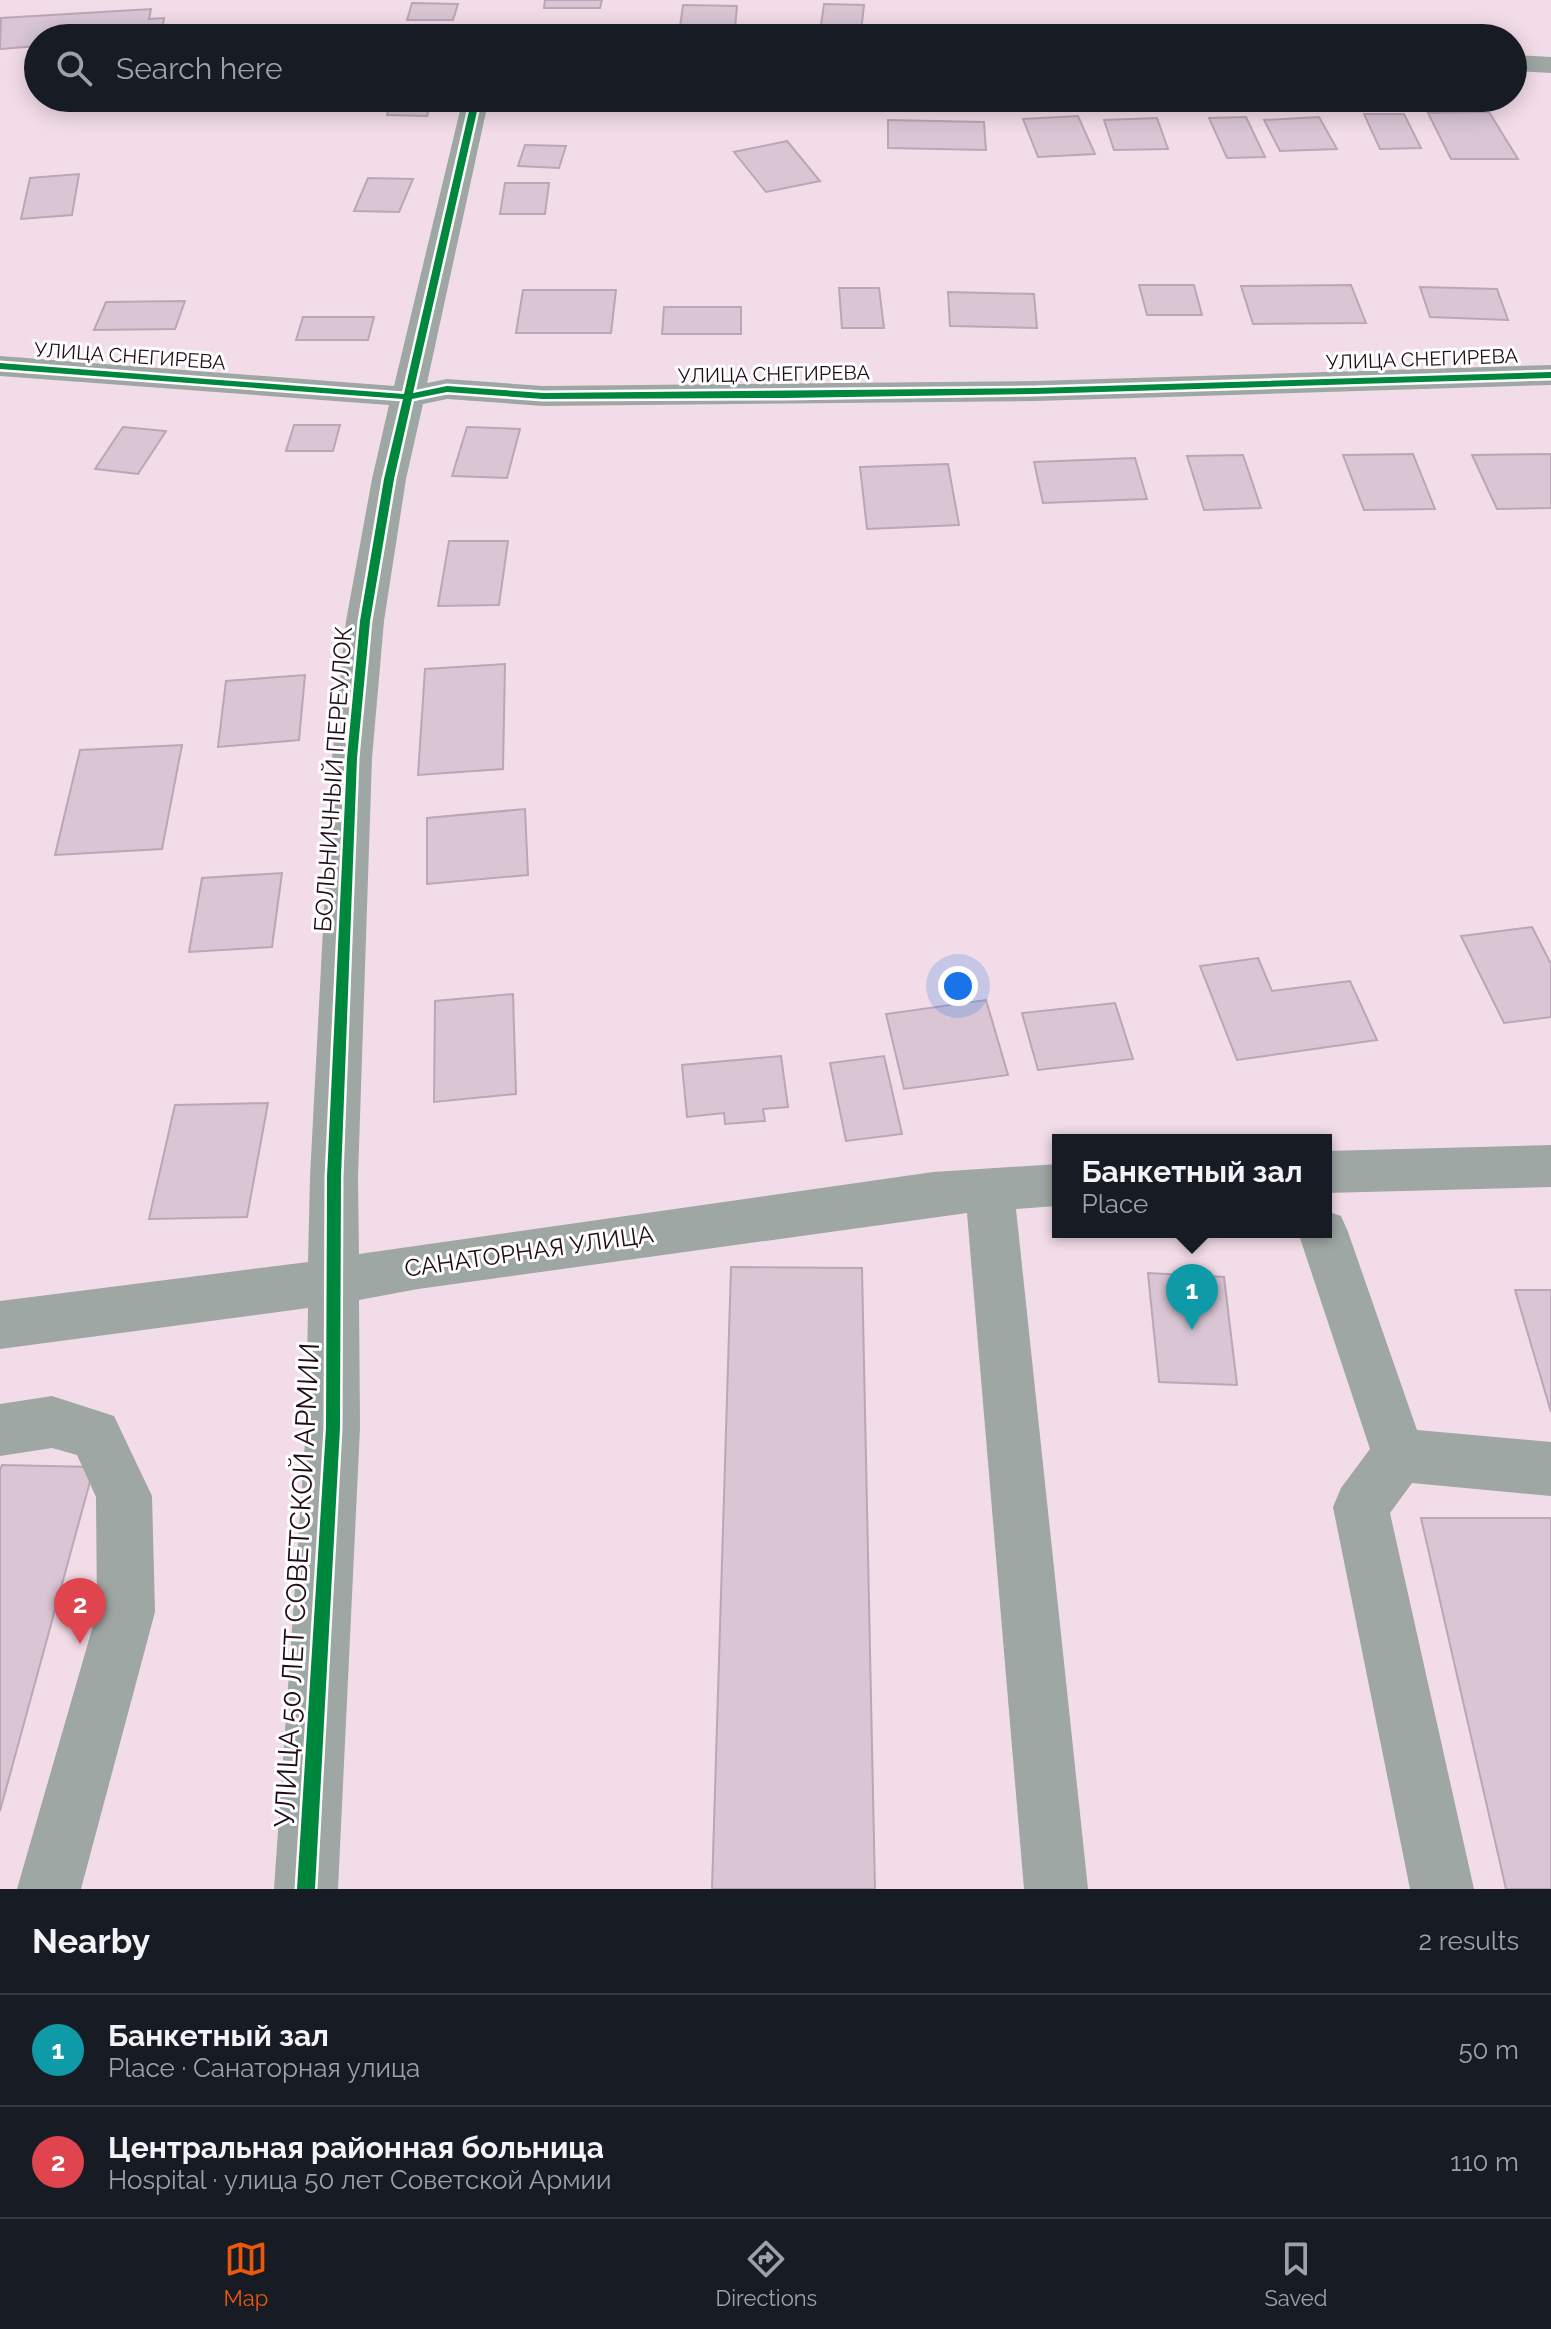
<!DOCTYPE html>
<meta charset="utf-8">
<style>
:root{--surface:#171b24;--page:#20242c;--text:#f1f3f6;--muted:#9ea1a6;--line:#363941;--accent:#ea580c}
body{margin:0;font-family:Raleway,sans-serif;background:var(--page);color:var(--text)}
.you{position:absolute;left:958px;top:986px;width:28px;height:28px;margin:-20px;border:6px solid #fff;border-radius:50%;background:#1a73e8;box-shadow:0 0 0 12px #1a73e833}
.badge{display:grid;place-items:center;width:52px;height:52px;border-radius:50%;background:var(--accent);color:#fff;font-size:26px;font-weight:700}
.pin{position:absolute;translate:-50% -66px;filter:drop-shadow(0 2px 4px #0008)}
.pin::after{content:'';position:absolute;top:42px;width:28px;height:24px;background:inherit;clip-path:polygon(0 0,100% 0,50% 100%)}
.popup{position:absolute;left:1052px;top:1134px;width:280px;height:104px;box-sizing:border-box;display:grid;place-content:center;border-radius:0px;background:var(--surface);filter:drop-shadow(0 2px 6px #0005);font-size:26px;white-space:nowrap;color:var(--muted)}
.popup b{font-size:30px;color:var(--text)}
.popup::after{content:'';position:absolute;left:50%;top:100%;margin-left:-16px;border:16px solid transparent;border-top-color:var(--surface)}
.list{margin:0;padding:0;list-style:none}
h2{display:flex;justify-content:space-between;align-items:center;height:104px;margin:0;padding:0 32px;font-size:34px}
h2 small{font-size:26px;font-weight:400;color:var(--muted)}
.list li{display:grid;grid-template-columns:52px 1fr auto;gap:24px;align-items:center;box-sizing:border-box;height:112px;padding:0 32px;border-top:2px solid var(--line)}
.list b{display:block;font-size:30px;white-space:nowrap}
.list p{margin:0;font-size:26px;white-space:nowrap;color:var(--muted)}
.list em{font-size:26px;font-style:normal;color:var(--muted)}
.icon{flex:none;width:44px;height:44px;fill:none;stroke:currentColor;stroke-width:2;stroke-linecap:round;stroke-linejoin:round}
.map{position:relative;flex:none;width:1551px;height:1889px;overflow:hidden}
.search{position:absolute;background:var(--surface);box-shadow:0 4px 20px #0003;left:24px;right:24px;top:24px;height:88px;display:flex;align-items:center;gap:20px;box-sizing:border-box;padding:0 28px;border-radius:44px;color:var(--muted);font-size:30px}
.sheet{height:328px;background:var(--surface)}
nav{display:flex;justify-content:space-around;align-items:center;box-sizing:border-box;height:112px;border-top:2px solid var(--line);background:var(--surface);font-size:22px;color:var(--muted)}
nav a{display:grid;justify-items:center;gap:4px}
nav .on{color:var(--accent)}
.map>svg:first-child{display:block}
</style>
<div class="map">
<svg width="1551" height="1889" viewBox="0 0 1551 1889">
<rect width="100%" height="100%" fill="#f2dce7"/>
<g fill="#d9c5d4" stroke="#b9a7b5" stroke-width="2">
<path d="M545 0H602L600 8H544Z"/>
<path d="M412 3 458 4 453 20H407Z"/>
<path d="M824 4 864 5 861 32 820 31Z"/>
<path d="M683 5 737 6 735 28 680 27Z"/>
<path d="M151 9 149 19 164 18 161 38H38V46L0 49 1 18Z"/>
<path d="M392 98H432L427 116 387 115Z"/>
<path d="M1489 112 1518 159H1451L1428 113Z"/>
<path d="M1364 114H1404L1421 148 1380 149Z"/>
<path d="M1078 116 1095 154 1038 157 1023 119Z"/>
<path d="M1246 117 1265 157 1227 158 1209 118Z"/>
<path d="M1319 117 1337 149 1280 151 1264 120Z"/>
<path d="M1157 118 1168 149 1114 150 1104 120Z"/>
<path d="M888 120 984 122 986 150 888 148Z"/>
<path d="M787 141 820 181 766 192 734 152Z"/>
<path d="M525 145 566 146 559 168 518 166Z"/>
<path d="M79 174 72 215 21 219 30 178Z"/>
<path d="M368 178 413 179 399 212 354 211Z"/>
<path d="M505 183H549L545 214H500Z"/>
<path d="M1139 285H1194L1202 315H1147Z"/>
<path d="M1351 285 1366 323 1253 324 1241 286Z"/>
<path d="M1420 287 1497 289 1508 320 1430 317Z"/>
<path d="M839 288H879L884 328H842Z"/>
<path d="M523 290H616L611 333H516Z"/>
<path d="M948 292 1034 294 1037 328 950 326Z"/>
<path d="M185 301 175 329 94 330 106 302Z"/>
<path d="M664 307H741V334H662Z"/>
<path d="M303 317H374L368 340H296Z"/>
<path d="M294 425H340L333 451H286Z"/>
<path d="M123 427 166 431 138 474 95 469Z"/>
<path d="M467 427 520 429 507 478 452 476Z"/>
<path d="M1413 454 1435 509 1364 510 1343 455Z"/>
<path d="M1551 454V508L1497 509 1472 455Z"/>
<path d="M1243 455 1261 508 1204 510 1187 456Z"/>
<path d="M1135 458 1147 499 1043 503 1034 462Z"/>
<path d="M948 464 959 525 867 529 860 467Z"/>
<path d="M449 541H508L499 605 438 606Z"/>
<path d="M505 664 503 769 418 775 425 669Z"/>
<path d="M305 675 299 740 218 747 226 681Z"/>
<path d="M182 745 162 849 55 855 80 750Z"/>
<path d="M525 809 528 875 427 884V818Z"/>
<path d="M282 873 272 947 189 952 202 878Z"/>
<path d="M1532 927 1551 964V1017L1504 1023 1461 936Z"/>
<path d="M1258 958 1272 991 1350 981 1377 1040 1237 1060 1200 966Z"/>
<path d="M513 994 516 1094 434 1102 435 1001Z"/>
<path d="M986 1000 1008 1075 904 1089 886 1014Z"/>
<path d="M1115 1003 1133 1059 1038 1070 1022 1013Z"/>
<path d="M781 1056 788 1107 763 1109 765 1121 725 1124 724 1113 687 1117 682 1065Z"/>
<path d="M884 1056 902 1134 846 1141 830 1063Z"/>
<path d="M268 1103 247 1217 149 1219 175 1105Z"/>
<path d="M731 1267 862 1268 875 1889H712Z"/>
<path d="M1148 1273 1224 1277 1237 1385 1159 1382Z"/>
<path d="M1515 1290H1551V1412Z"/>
<path d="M2 1465 94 1467 0 1811V1470Z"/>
<path d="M1421 1518H1551V1889H1506Z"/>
</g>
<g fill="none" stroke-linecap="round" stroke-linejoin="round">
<g fill="#9ea7a3" fill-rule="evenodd">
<path d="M491 27 592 30 601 33 605 38H480L478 35 482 30Z"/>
<path d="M1513 55 1551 57V73L1513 71Z"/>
<path d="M463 98H489L427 383 447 379 543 386 1035 381 1551 365V385L1035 401 543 406 447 399 423 404 406 479 384 621 372 758 358 1177 359 1254 933 1172 1058 1164V1206L1016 1209 1088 1889H1024L967 1213 418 1289 359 1300 360 1428 338 1889H274L306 1428 308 1308 0 1349V1301L308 1262 310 1177 332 758 346 621 372 479 389 405 0 376V356L394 386Z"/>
<path d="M1551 1145V1187L1326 1193V1151Z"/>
<path d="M1326 1211 1341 1216 1348 1232 1417 1430 1551 1442V1496L1412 1483 1390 1513 1474 1889H1410L1333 1507 1341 1488 1370 1449 1298 1232H1326Z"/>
<path d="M52 1396 114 1416 152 1496 155 1612 81 1889H17L97 1612 96 1497 77 1455 52 1448 0 1456V1404Z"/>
</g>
<g stroke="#fff" stroke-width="5">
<path id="cycleway" d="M472 98H480L413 393 447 386 543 393 1035 388 1551 372V378L1035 394 784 398 543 399 447 392 412 399 394 479 370 621 357 758 341 1177 340 1428 315 1889H297L326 1428 327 1177 347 758 360 621 384 479 403 399 0 369V363L404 394Z"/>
</g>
<use href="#cycleway" fill="#00873e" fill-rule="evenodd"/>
</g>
<g text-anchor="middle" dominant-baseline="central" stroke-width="6" stroke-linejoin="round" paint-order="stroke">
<g font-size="20" fill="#220b18" stroke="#fff">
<text transform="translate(130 356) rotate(4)">УЛИЦА СНЕГИРЕВА</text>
<text transform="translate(1422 359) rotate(-2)">УЛИЦА СНЕГИРЕВА</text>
<text transform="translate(774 374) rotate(-1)">УЛИЦА СНЕГИРЕВА</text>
</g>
<g font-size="24" fill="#220b18" stroke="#fff">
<text transform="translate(333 779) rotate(-86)">БОЛЬНИЧНЫЙ ПЕРЕУЛОК</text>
<text transform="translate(529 1251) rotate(-8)">САНАТОРНАЯ УЛИЦА</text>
</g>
<g font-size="28" fill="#220b18" stroke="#fff">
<text transform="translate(297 1585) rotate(-87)">УЛИЦА 50 ЛЕТ СОВЕТСКОЙ АРМИИ</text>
</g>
</g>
</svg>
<div class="you"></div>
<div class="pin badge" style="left:1192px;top:1330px;background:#0f9aa8">1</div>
<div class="popup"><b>Банкетный зал</b>Place</div>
<div class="pin badge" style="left:80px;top:1644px;background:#e0444e">2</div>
<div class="search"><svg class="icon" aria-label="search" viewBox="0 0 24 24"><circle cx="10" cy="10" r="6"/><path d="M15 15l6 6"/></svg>Search here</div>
</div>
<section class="sheet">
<h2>Nearby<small>2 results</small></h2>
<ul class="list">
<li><span class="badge" style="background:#0f9aa8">1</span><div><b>Банкетный зал</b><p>Place · Санаторная улица</p></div><em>50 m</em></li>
<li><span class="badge" style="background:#e0444e">2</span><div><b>Центральная районная больница</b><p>Hospital · улица 50 лет Советской Армии</p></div><em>110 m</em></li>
</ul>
</section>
<nav>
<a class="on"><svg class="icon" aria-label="map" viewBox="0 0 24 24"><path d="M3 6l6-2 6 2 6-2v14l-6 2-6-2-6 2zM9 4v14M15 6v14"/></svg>Map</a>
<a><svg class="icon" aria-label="directions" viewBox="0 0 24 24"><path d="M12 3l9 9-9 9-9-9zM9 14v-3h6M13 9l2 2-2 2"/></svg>Directions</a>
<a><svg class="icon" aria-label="saved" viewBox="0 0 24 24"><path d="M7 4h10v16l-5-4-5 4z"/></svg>Saved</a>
</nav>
